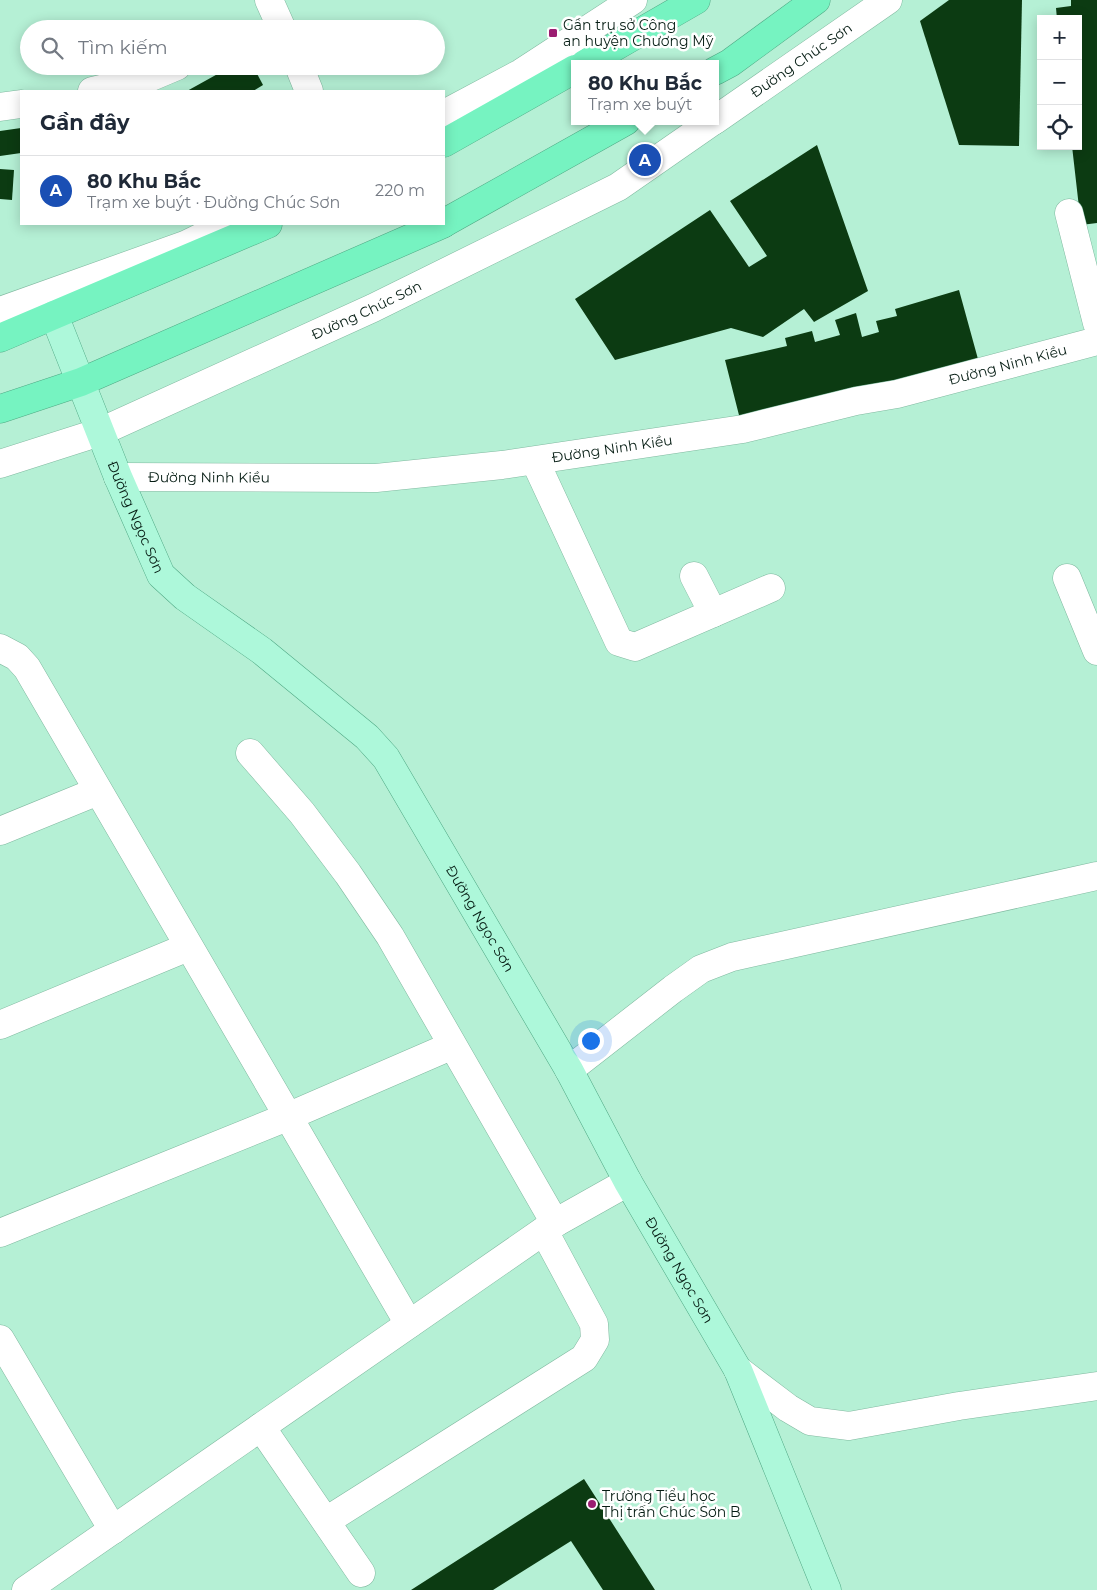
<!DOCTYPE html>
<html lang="vi">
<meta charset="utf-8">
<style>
:root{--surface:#fff;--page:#f6f6f7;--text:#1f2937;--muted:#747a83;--line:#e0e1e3;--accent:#9b1c71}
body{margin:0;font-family:Montserrat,sans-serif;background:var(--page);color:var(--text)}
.controls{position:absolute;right:15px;top:15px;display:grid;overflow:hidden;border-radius:0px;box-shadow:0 2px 12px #0003}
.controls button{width:45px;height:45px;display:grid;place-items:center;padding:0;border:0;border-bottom:1px solid var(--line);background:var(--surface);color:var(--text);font:25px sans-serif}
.you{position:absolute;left:590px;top:1040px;width:18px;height:18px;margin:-12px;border:4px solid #fff;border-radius:50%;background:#1a73e8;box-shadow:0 0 0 8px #1a73e833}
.badge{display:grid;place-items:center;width:32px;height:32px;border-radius:50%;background:var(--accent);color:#fff;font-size:16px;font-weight:700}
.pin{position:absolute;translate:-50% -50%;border:2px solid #fff;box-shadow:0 1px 5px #0006}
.popup{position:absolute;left:571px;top:60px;width:148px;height:65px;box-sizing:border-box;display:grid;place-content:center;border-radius:0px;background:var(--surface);filter:drop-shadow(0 1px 4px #0005);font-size:16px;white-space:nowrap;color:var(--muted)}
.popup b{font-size:19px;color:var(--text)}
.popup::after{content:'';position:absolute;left:50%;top:100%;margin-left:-10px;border:10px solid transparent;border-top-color:var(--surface)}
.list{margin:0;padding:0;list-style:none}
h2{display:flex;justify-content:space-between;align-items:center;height:65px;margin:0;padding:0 20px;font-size:21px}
h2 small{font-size:16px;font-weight:400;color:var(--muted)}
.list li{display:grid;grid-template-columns:32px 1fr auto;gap:15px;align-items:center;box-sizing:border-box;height:70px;padding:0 20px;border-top:1px solid var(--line)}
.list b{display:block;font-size:19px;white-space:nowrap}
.list p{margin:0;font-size:16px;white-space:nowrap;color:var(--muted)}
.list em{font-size:16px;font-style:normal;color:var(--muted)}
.icon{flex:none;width:28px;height:28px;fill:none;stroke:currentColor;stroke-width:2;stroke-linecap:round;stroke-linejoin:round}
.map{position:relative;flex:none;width:1097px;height:1590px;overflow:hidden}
.search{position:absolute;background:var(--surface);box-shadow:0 2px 12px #0003;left:20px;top:20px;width:425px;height:55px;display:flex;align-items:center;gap:12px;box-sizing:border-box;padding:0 18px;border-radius:28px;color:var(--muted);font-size:19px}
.panel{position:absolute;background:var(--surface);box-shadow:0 2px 12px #0003;left:20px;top:90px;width:425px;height:135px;border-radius:0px}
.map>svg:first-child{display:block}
</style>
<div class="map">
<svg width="1097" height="1590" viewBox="0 0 1097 1590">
<rect width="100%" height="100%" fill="#b5f0d5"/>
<g fill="#0c3b12">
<path d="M949 0H1022L1019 146 959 145 920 21Z"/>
<path d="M1071 0H1097V223L1081 225 1072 146H1078V19H1057L1056 8 1071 6Z"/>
<path d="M232 66H253L263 85 253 91H187Z"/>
<path d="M21 128V153L0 156V131Z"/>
<path d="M817 145 868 291 814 322 804 309 763 337 731 328 615 360 575 299 710 210 749 267 767 256 730 201Z"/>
<path d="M0 169 14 170 12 200 0 199Z"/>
<path d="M959 290 981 370 742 427 725 360 787 346 785 338 812 331 815 342 840 335 835 320 856 313 862 337 879 332 876 321 897 316 895 309Z"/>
<path d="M584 1479 655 1590H603L571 1541 493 1590H411Z"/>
</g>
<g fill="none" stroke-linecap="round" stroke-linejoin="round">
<g stroke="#80b9a0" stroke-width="29">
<g id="minor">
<path d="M269 0 282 29"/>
<path d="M299 66 309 91"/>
<path d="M92 91 151 77 177 66"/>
<path d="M0 107 21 104"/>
<path d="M444 114 521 73 633 0"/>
<path id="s1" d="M715 120 888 0"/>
<path d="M1069 213 1097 323"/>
<path d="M0 311 185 245 228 224"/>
<path d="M535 461 619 642 635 647 771 588"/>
<path id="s2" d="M0 464 100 432 373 308 618 187 713 121"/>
<path id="s3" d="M118 477 376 478 502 465 743 429 856 401 897 394 1097 341"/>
<path d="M694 576 713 613"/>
<path d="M1067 578 1097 651"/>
<path d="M0 648 17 657 27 668 409 1324"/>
<path d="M250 753 302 813 348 874 390 936 555 1223"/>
<path d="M0 831 98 791"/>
<path d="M0 1025 188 947"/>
<path d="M569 1070 673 989 701 969 732 957 1097 876"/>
<path d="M0 1233 287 1117 451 1046"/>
<path d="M0 1339 113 1530"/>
<path d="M738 1370 788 1408 810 1421 849 1426 959 1406 1097 1386"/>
<path d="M261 1427 361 1573"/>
<path d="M326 1521 584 1358 595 1340 594 1324 544 1231"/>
<path d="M26 1590 555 1223 628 1182"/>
</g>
</g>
<g stroke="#4fa884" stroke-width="29">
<g id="major">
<path id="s4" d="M54 315 118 477 161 575 185 597 262 651 367 737 386 758 569 1070 628 1182 738 1370 827 1590"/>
</g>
</g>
<g stroke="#4fa884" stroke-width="29">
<g id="highway">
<path d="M585 64 696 0"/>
<path d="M715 71 730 63 816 0"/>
<path d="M444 143 575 69"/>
<path d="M444 223 626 121"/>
<path d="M0 338 268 224"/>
<path d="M0 409 81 382 443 224"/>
</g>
</g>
<use href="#minor" stroke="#fff" stroke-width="28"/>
<use href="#major" stroke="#adf8da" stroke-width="28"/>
<use href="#highway" stroke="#76f3c1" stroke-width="28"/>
</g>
<g fill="#9b1c71" stroke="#fff" stroke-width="2">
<rect x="548" y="28" width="10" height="10" rx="2.5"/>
<circle cx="592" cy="1504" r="5"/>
</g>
<g text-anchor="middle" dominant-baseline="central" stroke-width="5" stroke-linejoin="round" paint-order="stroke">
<g font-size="14" fill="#061d14" stroke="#fff" text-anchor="start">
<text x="563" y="25">Gần trụ sở Công<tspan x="563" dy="16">an huyện Chương Mỹ</tspan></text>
<text x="602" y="1496">Trường Tiểu học<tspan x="602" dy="16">Thị trấn Chúc Sơn B</tspan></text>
</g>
<g font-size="14" fill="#061d14" stroke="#fff">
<text stroke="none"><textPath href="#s1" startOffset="105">Đường Chúc Sơn</textPath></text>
<text stroke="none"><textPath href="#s2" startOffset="398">Đường Chúc Sơn</textPath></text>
<text stroke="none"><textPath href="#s3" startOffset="901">Đường Ninh Kiều</textPath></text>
<text stroke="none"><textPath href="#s3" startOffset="496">Đường Ninh Kiều</textPath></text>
<text stroke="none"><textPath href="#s3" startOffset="91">Đường Ninh Kiều</textPath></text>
<text stroke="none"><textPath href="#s4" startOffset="218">Đường Ngọc Sơn</textPath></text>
<text stroke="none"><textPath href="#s4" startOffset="758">Đường Ngọc Sơn</textPath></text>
<text stroke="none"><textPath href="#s4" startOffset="1162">Đường Ngọc Sơn</textPath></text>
</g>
</g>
</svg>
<div class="controls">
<button>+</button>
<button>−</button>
<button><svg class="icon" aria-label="locate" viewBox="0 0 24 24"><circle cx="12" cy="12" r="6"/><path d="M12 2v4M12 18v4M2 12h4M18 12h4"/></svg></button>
</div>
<div class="you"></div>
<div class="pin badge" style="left:645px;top:160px;background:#1a4fb4">A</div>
<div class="popup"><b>80 Khu Bắc</b>Trạm xe buýt</div>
<div class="search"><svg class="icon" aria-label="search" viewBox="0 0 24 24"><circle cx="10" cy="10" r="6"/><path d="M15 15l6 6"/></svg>Tìm kiếm</div>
<section class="panel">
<h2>Gần đây<small></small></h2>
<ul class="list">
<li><span class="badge" style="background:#1a4fb4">A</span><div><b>80 Khu Bắc</b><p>Trạm xe buýt · Đường Chúc Sơn</p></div><em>220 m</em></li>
</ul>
</section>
</div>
